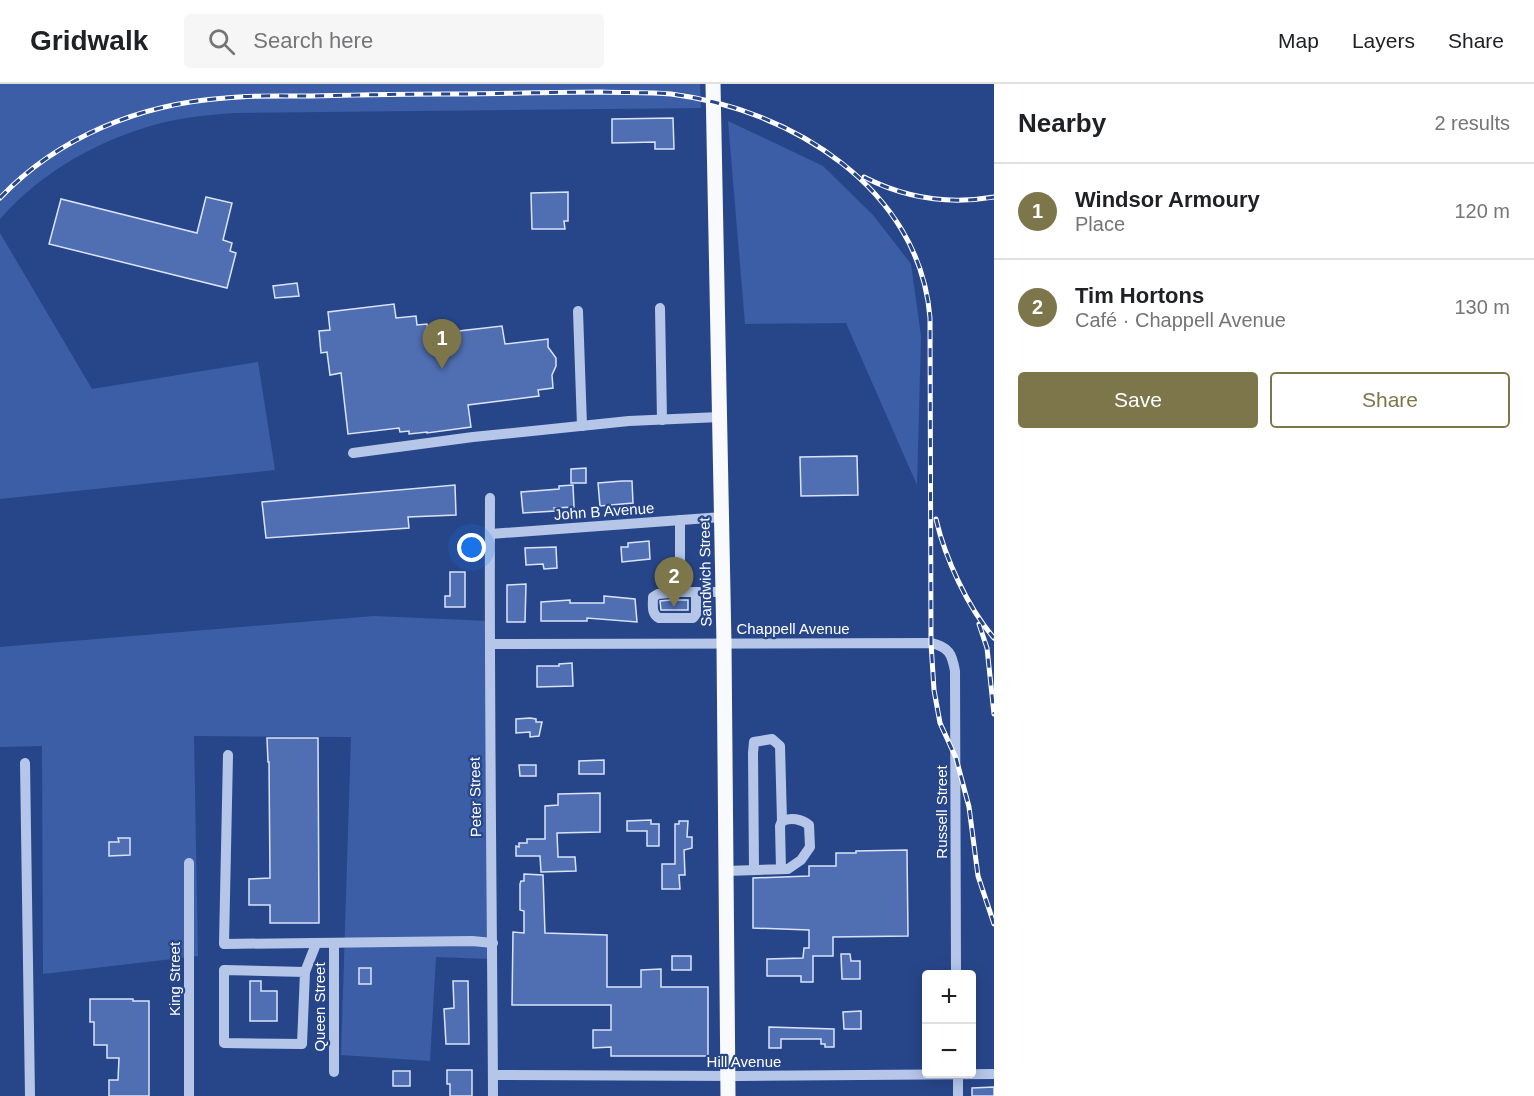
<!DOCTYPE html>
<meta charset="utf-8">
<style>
:root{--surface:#fff;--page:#f6f6f6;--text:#202124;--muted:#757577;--line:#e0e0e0;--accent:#7e764b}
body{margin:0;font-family:Helvetica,sans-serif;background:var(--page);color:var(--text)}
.controls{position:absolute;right:18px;bottom:18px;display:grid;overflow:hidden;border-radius:6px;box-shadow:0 3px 15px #0003}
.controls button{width:54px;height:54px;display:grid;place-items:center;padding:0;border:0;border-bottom:2px solid var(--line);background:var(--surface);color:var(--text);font:30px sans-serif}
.you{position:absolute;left:472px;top:464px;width:21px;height:21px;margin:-15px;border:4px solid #fff;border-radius:50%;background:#1a73e8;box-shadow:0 0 0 9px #1a73e833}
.badge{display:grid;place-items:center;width:39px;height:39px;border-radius:50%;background:var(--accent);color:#fff;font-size:20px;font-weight:700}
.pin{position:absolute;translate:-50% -50px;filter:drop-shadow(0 2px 3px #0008)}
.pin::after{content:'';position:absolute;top:32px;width:21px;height:18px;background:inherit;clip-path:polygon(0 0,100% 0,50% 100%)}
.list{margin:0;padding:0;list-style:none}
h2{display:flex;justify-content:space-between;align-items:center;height:78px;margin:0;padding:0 24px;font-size:26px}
h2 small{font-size:20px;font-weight:400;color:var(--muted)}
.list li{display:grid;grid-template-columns:39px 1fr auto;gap:18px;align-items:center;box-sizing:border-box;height:96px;padding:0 24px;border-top:2px solid var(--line)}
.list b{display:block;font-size:22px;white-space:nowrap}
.list p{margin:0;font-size:20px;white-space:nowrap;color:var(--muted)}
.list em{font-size:20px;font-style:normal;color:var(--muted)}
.actions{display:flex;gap:12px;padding:18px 24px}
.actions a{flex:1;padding:14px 0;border:2px solid var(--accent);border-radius:6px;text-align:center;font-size:21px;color:var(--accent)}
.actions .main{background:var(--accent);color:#fff}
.icon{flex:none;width:33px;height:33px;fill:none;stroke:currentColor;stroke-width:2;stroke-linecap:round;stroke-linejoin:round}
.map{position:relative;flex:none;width:994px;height:1012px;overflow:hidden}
header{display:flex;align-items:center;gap:36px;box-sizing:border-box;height:84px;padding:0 30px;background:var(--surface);border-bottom:2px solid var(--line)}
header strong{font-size:28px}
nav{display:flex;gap:33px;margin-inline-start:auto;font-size:21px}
.search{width:420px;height:54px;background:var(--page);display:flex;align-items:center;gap:15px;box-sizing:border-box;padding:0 21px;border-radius:6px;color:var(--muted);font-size:22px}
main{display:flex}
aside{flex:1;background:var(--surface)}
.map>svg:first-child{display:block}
</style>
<header>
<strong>Gridwalk</strong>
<div class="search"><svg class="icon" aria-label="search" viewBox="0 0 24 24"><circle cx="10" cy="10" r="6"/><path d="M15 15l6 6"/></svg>Search here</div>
<nav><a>Map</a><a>Layers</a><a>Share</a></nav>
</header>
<main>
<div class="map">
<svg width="994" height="1012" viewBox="0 0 994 1012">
<rect width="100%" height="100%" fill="#27468a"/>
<g fill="#3c5ea7">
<path d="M0 0H700L701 24 234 29C209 31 185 33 161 39 100 55 42 87 0 135Z"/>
<path d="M728 37 823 82 873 131 911 180 921 252 917 401 846 239 745 240Z"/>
<path d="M0 149 92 305 258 278 275 386 0 415Z"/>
<path d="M374 532 489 537 490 875 436 873 430 977 341 971 351 653 194 652 198 872 43 890 42 662 0 663V563Z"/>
</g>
<g fill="#506fb2" stroke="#d9e3f7" stroke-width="1.5">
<path d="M673 34 674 65H655V58L612 59V35Z"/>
<path d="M568 108V137H564L565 145H532L531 109Z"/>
<path d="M206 113 232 119 223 156 232 159 230 167 236 169 227 204 49 160 61 115 197 149Z"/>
<path d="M297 199 299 212 275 214 273 202Z"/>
<path d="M394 220 396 234 416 232 417 241 427 240 430 258 451 256 450 248 502 242 505 260 548 255V263L556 274V282L552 291 553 304 538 306 539 312 468 321 471 343 427 349V348L409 350V347L400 348 399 344 348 350 341 289 330 291 327 268 321 269 319 247 330 246 328 228Z"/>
<path d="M857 372 858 411 801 412 800 373Z"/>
<path d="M586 384V399H571V385Z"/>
<path d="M622 397H632L633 419 600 422 598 399Z"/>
<path d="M455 401 456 431 408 433 409 444 266 454 262 418Z"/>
<path d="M573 401 574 423 554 424 555 427 523 429 521 408 559 405V402Z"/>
<path d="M649 457 650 475 622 478 621 463H628V459Z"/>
<path d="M556 463 557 484 544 485 543 480 526 481 525 464Z"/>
<path d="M450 488H465V523H445V512H450Z"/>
<path d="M526 500 525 538H507V501Z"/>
<path d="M604 512 635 515 637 538 587 534V537H541V518L570 516V519H604Z"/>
<path d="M670 516H688V526H661L660 517Z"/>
<path d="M572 579 573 602 537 603V582H559V580Z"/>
<path d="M530 634 536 635V638H542L539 652 530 653V648L516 649V635Z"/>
<path d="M267 654H318L319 839H270V821H249V795L270 794 269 678H268Z"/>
<path d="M604 676V690H579V677Z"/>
<path d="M519 681H536V692H520Z"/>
<path d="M600 709V748L557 749 558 773H575L576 787 541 788 540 772H516V762L519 763V759H527V755H545V722L558 721V710Z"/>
<path d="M651 736V740H659V762H647V747H627V737Z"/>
<path d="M679 737H688L687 753H692V764L684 766 685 791H679L680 805H662V780H675V740H679Z"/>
<path d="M118 754H130V771L109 772V758H119Z"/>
<path d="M907 766 908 852 833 853V872H813V898H801V892H767V875L803 874 804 864H809V846L753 844V794L809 792V782H836V769H856V767Z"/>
<path d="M524 790 543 791 545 849 607 851V903H641V886L661 885V903H708V972H611V963L593 964V946H611V921H512L513 848 524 849V827L520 826V800L521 797H524Z"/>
<path d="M841 870H850L851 877H860V895H842Z"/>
<rect x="672" y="872" width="19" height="14"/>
<rect x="359" y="884" width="12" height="16"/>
<path d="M250 897H261V907H277V937H250Z"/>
<path d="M453 897H468L469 960H446L444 925 454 924Z"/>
<path d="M90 915H133V917H149V1012H109V996H118L119 974H107V961H94V938H90Z"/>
<path d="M861 927V945H844L843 928Z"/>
<path d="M769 943 834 945V963H825V960H821V955H781V964H769Z"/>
<path d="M447 986H472V1012H450V1000H447Z"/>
<rect x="393" y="987" width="17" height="15"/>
<path d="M994 1003V1012H972V1004Z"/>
</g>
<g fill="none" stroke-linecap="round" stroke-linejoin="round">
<g stroke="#b5c6e9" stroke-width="10">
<path d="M660 224 662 336"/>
<path d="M578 227 582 342"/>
<path d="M353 369 473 353 629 337 720 333"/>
<path d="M490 414C489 614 492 813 493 1012"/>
<path d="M680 436V508H723"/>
<path d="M490 450 722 433"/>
<path d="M680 508 658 510 653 513C653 521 651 530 659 534H693L696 530V508"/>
<path d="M490 560 931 559C949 563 952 570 955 587L956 890"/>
<path d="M228 671 224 860 472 857 493 859"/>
<path d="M25 679 30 1012"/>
<path d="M189 779V1012"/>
<path d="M754 786 753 669 754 658 772 655 780 662 782 737"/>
<path d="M726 787 788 785 801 776 810 763 809 741C802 735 790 733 782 737L780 742 781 785"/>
<path d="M334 859V988"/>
<path d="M305 888 302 960 224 959V886L305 888 316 860"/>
<path d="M958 990V1012"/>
<path d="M493 991 738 992 994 990"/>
</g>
<path stroke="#f8fafe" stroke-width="15" d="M713 0 724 560 728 1012"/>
<g stroke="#fff" stroke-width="5">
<g id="rail">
<path d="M864 93C905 114 948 121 994 113"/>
<path d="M0 114C59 52 141 20 225 14 254 11 283 12 311 12 356 11 401 10 445 10 497 10 549 8 601 8 624 9 648 8 671 10 790 25 920 104 930 234L931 559 934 606 940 639 956 674 969 723 978 792 994 840"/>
<path d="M936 435C945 474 968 524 994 554"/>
<path d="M979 540 987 564 994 630"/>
</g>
</g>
<use href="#rail" stroke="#27468a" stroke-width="3" stroke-dasharray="9" stroke-linecap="butt"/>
</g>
<g text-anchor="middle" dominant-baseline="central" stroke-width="4.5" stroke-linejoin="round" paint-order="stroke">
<g font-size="15" fill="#fff" stroke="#27468a">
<text transform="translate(604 427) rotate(-4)">John B Avenue</text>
<text transform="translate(705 488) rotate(-91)">Sandwich Street</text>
<text x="793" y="544">Chappell Avenue</text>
<text transform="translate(475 713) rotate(-91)">Peter Street</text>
<text transform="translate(941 728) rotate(-90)">Russell Street</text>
<text transform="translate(174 895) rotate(-90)">King Street</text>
<text transform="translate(319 923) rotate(-90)">Queen Street</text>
<text x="744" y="977">Hill Avenue</text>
</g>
</g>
</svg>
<div class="controls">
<button>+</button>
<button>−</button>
</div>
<div class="you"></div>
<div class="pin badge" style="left:442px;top:285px">1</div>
<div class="pin badge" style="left:674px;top:523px">2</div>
</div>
<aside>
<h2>Nearby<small>2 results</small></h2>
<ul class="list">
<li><span class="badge">1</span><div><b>Windsor Armoury</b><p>Place</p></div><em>120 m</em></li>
<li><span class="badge">2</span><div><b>Tim Hortons</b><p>Café · Chappell Avenue</p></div><em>130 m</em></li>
</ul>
<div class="actions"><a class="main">Save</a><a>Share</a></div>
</aside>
</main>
